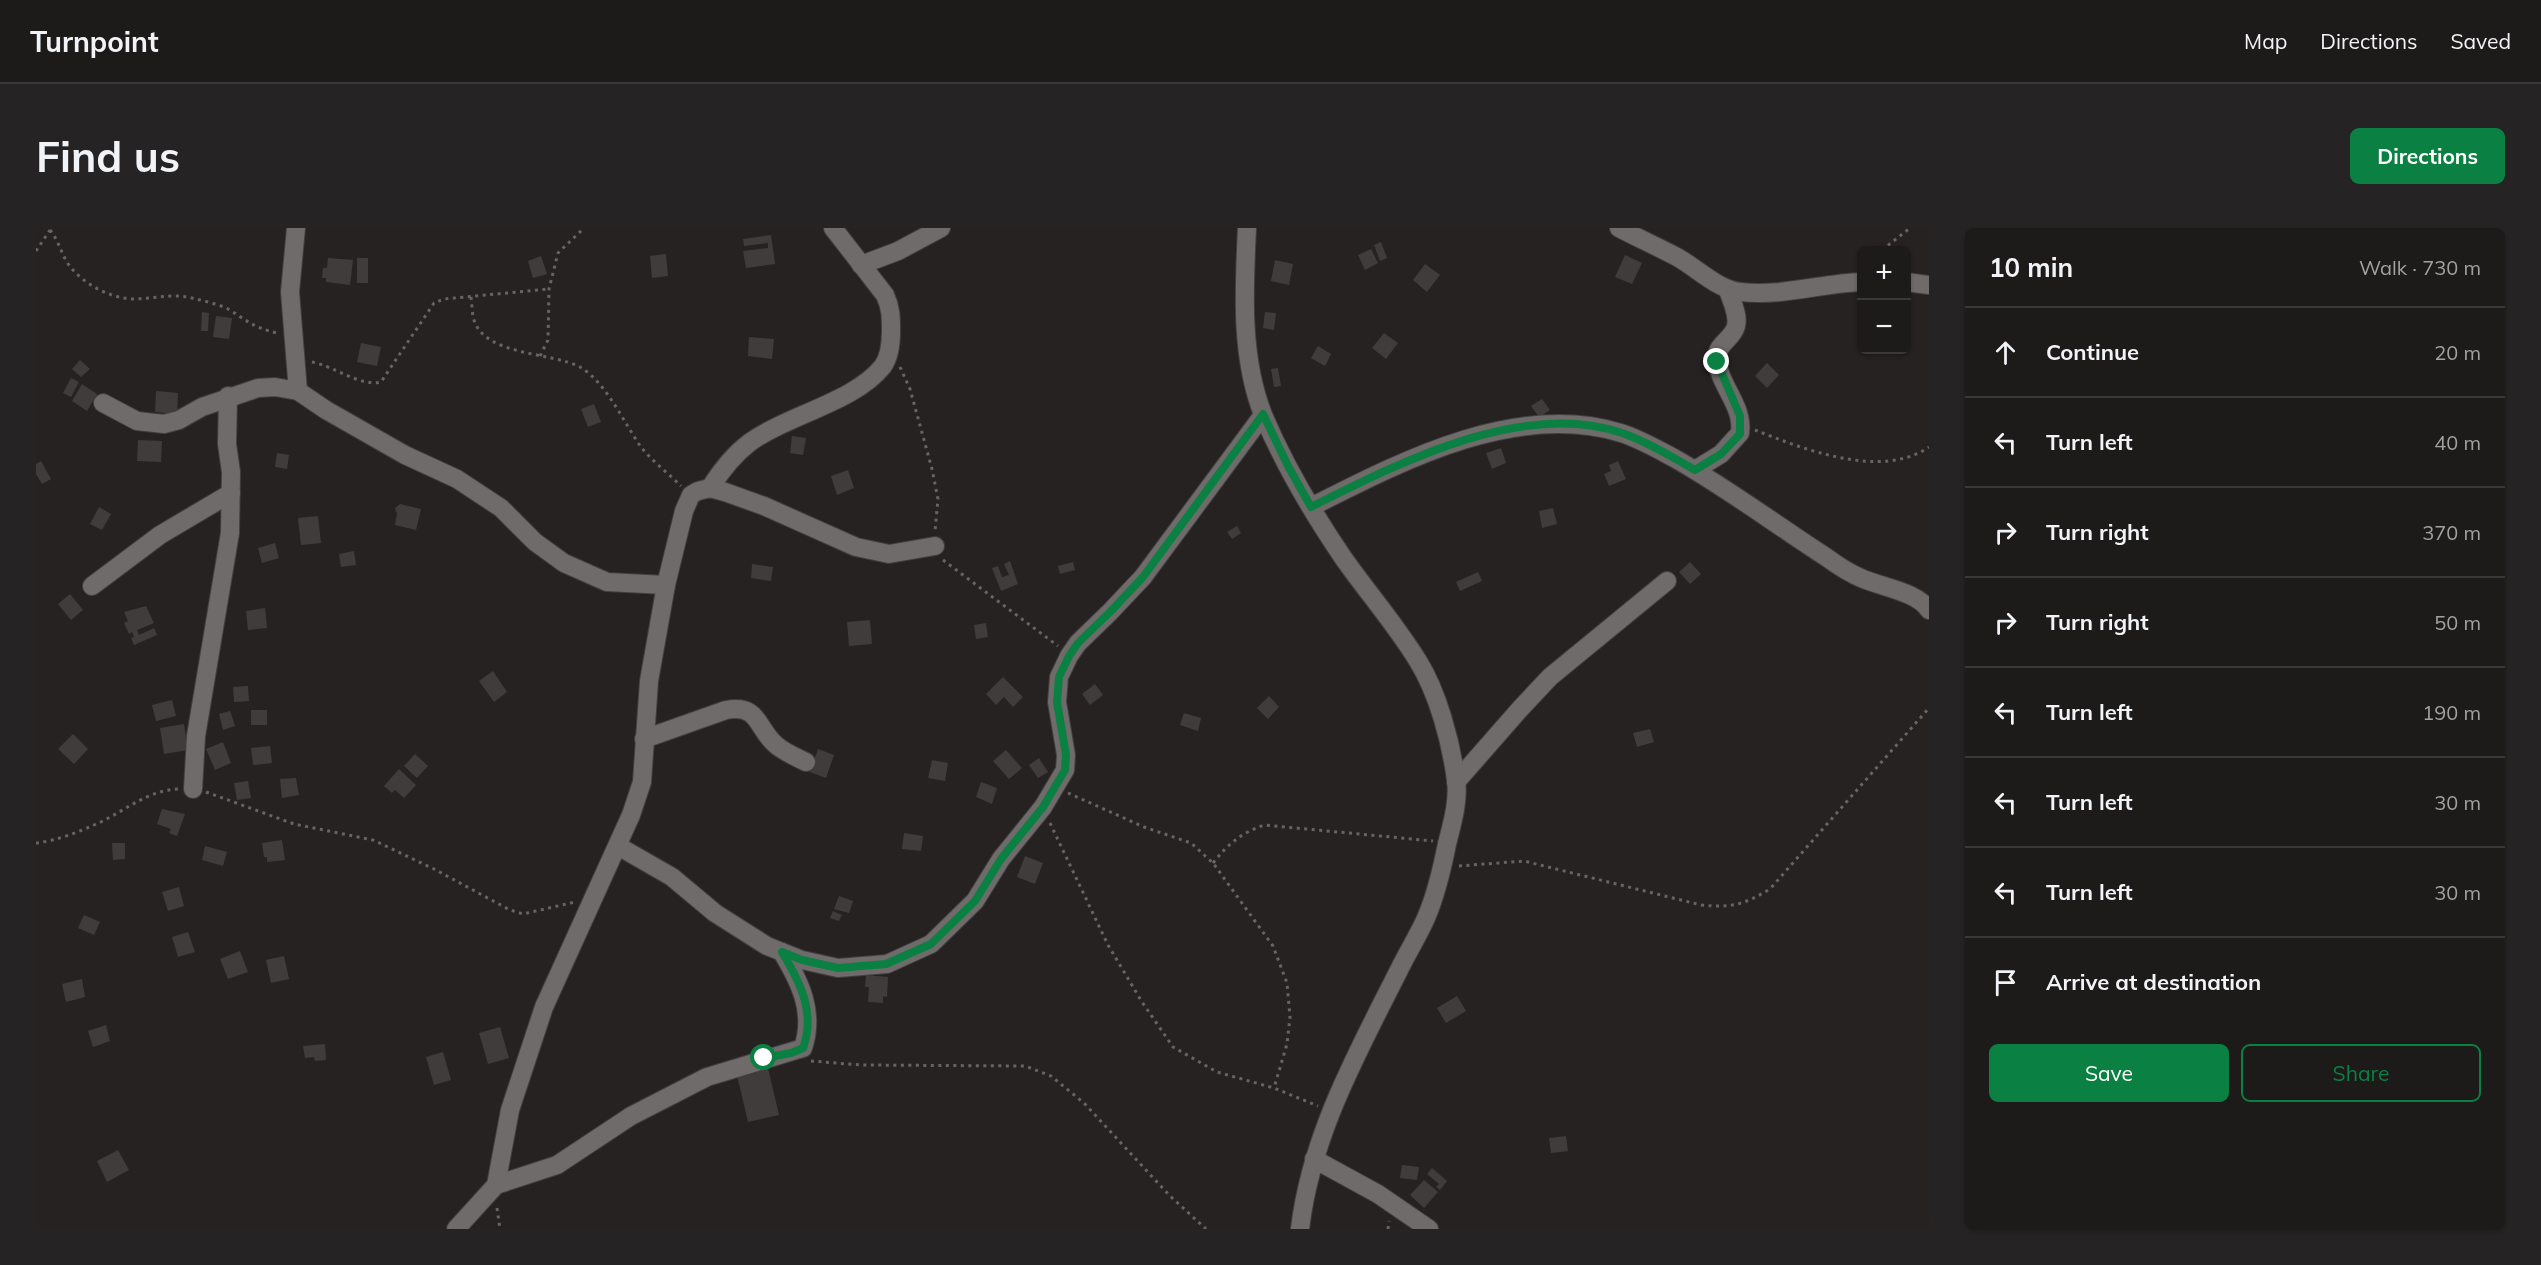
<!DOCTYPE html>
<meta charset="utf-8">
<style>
:root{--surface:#1d1a1a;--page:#252323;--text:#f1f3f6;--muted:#a0a1a2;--line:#3b3839;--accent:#0b8043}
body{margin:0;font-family:Mulish,sans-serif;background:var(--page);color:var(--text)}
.controls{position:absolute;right:18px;top:18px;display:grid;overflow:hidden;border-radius:9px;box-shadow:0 2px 4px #0004}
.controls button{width:54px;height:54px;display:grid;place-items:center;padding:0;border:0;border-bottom:2px solid var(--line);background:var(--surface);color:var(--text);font:30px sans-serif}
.stop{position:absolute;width:18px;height:18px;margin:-14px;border:4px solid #0b8043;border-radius:50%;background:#fff}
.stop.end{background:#0b8043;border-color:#fff;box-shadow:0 2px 6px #0008}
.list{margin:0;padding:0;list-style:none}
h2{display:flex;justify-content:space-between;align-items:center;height:78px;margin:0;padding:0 24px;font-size:26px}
h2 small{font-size:20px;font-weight:400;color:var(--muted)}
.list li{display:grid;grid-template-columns:39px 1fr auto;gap:18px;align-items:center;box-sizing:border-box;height:90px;padding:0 24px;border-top:2px solid var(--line)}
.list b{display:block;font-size:22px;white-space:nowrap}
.list em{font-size:20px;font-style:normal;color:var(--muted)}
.actions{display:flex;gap:12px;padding:18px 24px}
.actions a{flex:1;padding:14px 0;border:2px solid var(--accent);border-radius:9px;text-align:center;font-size:21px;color:var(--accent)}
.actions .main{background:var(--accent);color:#fff}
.icon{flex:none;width:33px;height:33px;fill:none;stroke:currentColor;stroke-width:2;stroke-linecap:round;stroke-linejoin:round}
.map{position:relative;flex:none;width:1893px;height:1001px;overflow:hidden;border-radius:9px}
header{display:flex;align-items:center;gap:36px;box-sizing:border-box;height:84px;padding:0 30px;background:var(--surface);border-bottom:2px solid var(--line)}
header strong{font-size:28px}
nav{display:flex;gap:33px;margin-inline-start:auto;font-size:21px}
.intro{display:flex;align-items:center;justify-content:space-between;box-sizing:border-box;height:144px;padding:0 36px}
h1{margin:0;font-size:42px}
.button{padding:15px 27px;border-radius:9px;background:var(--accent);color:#fff;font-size:21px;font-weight:700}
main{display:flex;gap:36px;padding:0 36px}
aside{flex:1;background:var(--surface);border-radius:9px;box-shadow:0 2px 4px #0004}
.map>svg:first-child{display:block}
</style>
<header>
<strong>Turnpoint</strong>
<nav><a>Map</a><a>Directions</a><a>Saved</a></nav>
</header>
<div class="intro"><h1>Find us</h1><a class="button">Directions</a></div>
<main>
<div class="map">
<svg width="1893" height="1001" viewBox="0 0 1893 1001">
<rect width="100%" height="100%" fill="#272222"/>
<g fill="#403c3b">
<path d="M735 7 739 36 710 40 707 23 732 20V15L708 18 707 11Z"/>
<path d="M1345 14 1351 30 1344 33 1338 17Z"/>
<path d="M1335 21 1342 35 1329 42 1322 27Z"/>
<path d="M630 26 632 48 616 50 614 28Z"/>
<path d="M1589 27 1606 35 1596 56 1579 49Z"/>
<path d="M505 28 511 46 497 50 492 33Z"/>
<path d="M292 30 317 32 314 57 290 54V50H286L287 40H291Z"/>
<rect x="321" y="30" width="11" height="25"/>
<path d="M1239 32 1257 36 1253 57 1235 53Z"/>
<path d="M1389 36 1404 47 1391 64 1377 52Z"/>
<path d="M166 84 173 85 172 103H165Z"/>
<path d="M1229 84 1240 85 1238 102 1227 100Z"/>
<path d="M180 88 196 90 193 111 177 109Z"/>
<path d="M1348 105 1362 115 1350 131 1336 120Z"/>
<path d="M713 109 738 111 736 131 712 128Z"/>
<path d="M325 115 345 119 341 138 321 134Z"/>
<path d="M1282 118 1295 126 1289 138 1275 130Z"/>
<path d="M44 132 54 141 45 149 36 141Z"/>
<path d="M1731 135 1743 147 1731 160 1719 148Z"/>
<path d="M1242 140 1245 158 1238 159 1235 141Z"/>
<path d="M35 150 43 154 35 169 27 165Z"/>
<path d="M46 156 61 166 51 183 36 173Z"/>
<path d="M120 163 142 165 141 186 119 184Z"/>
<path d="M1506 171 1514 182 1503 189 1495 178Z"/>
<path d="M558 176 565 194 552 199 545 181Z"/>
<path d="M756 208 770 210 767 227 754 225Z"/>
<path d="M102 212 126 213 125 234 101 233Z"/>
<path d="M1465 220 1470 235 1456 241 1450 225Z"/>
<path d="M241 225 253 227 251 241 239 239Z"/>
<path d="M5 233 15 251 6 256 0 246V236Z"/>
<path d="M1582 233 1590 251 1573 258 1568 246 1575 243 1573 237Z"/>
<path d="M812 242 818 260 801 267 795 248Z"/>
<path d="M364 276 385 281 380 302 359 297 361 286 359 280Z"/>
<path d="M63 279 75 286 66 302 54 296Z"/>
<path d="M1517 280 1521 296 1506 300 1503 283Z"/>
<path d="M282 288 285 315 265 317 262 290Z"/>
<path d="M1201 298 1205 305 1196 311 1191 304Z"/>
<path d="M239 315 243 330 226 335 222 320Z"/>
<path d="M318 323 320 337 305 339 303 326Z"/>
<path d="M974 333 982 356 965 363 956 340 962 338 966 349 973 347 968 336Z"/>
<path d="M1037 334 1039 342 1024 346 1022 338Z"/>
<path d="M1654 334 1665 346 1654 356 1643 344Z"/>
<path d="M716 336 737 339 735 353 715 350Z"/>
<path d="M1442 344 1446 353 1424 363 1420 354Z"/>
<path d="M34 366 47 382 35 392 22 376Z"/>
<path d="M110 378 118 395 101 402 103 407 118 400 121 407 98 417 95 410 98 409 96 404 93 406 88 395 92 393 88 384Z"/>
<path d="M229 380 231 400 212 402 210 383Z"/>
<path d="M834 392 836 416 813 418 811 394Z"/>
<path d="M950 395 952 409 940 411 938 397Z"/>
<path d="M457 443 471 464 458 474 443 453Z"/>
<path d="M967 449 987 469 977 479 968 469 960 477 950 466Z"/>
<path d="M1059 456 1067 467 1054 477 1046 466Z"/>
<path d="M212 458 213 473 198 474 197 459Z"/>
<path d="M1233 468 1243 479 1232 491 1221 480Z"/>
<path d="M136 472 140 488 120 493 116 477Z"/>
<rect x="215" y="482" width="16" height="15"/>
<path d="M194 483 199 498 187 502 183 486Z"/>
<path d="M1148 485 1165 490 1162 503 1144 497Z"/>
<path d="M148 496 152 522 128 526 124 500Z"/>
<path d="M1614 501 1618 514 1601 519 1597 505Z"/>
<path d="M37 506 52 521 38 536 22 521Z"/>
<path d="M187 514 195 535 179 542 170 521Z"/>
<path d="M234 518 236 535 217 537 215 520Z"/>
<path d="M782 521 798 527 790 550 774 544Z"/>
<path d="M970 522 986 540 973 551 957 533Z"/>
<path d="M379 526 392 538 381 550 368 538Z"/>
<path d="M1003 530 1012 544 1002 550 993 537Z"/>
<path d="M896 532 912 535 909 553 892 550Z"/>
<path d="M363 541 380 557 368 570 359 562 356 565 348 558Z"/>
<path d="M260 550 263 567 246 570 244 551Z"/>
<path d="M212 553 215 570 201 572 198 555Z"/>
<path d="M945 554 961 560 956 576 940 569Z"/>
<path d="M126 581 149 586 141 608 133 605 135 601 121 596Z"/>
<path d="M868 605 887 608 885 623 866 621Z"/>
<path d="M246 612 249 632 231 634V629H228L226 615Z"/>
<path d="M76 615H89V631L77 632Z"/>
<path d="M169 618 191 624 187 638 166 632Z"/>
<path d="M989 628 1007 635 999 656 981 649Z"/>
<path d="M143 659 148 678 132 683 126 664Z"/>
<path d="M803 668 817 673 813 685 798 681Z"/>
<path d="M797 683 806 687 803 693 794 690Z"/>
<path d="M48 687 64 694 58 707 42 700Z"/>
<path d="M152 704 159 724 142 729 136 709Z"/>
<path d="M204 723 212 744 192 751 184 731Z"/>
<path d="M248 728 253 751 235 755 230 732Z"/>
<path d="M830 747 852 749 851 769 847 768V775L832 774 833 759H829Z"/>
<path d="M46 751 49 769 30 774 26 756Z"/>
<path d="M1421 768 1430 783 1410 795 1401 780Z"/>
<path d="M70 797 74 813 57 819 52 803Z"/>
<path d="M464 799 473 830 452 836 443 805Z"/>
<path d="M289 816 290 832 279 833 278 829 269 830 267 818Z"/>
<path d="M407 824 415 852 398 857 390 829Z"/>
<path d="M732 840 743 887 712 894 701 847Z"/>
<path d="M1530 908 1532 923 1515 925 1513 910Z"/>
<path d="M82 922 93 942 71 954 61 933Z"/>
<path d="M1366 937 1383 939 1381 952 1364 950Z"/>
<path d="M1396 940 1411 953 1404 962 1400 959 1403 956 1391 946Z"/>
<path d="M1388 952 1402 964 1388 980 1374 967Z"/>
</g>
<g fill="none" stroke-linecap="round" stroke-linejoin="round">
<g stroke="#42403f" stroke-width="20">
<g id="minor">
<path d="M260 0 254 64 262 163"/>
<path d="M1211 0C1208 61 1204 131 1228 189 1249 238 1278 287 1308 331 1332 365 1360 397 1382 433 1402 465 1415 514 1420 552 1423 573 1416 596 1411 616 1406 641 1400 667 1390 690 1383 706 1373 722 1365 738 1323 822 1275 906 1264 1001"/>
<path d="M1583 0C1602 10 1622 19 1641 29 1661 40 1682 62 1705 64 1745 69 1786 55 1826 54"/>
<path d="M825 37 862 23 905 0"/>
<path d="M1870 54 1893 57"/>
<path d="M67 175 101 193 128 196 143 192 166 179 222 160 239 159 262 163 290 182 369 227 421 251 465 280 499 314 528 335 571 354 630 357"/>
<path d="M1659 242 1685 226 1704 205C1708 177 1682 157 1681 130 1680 116 1697 111 1700 98 1703 87 1695 72 1692 62"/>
<path d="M674 260C685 243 696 228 713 215 751 187 819 174 847 138 854 128 855 115 855 103 855 89 855 80 849 67L797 0"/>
<path d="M1275 279C1366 233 1480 173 1585 205 1604 211 1621 221 1638 230 1691 260 1739 296 1790 329 1801 337 1813 345 1825 350 1845 359 1882 364 1893 382"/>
<path d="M56 358 124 307 195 265"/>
<path d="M608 511 690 482C724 476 720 500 740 517 748 524 760 529 770 534"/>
<path d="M1420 554 1484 481 1514 449 1631 353"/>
<path d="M157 561 160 508 194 305 195 244 191 216 192 168"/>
<path d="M582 618 636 649 679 685 731 718 766 732 802 740 851 736 895 716 939 673 965 631 1007 579 1029 542 1030 527 1021 474 1023 449 1033 428 1042 415 1074 384 1107 349 1227 187"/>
<path d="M1278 931 1342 966 1393 1001"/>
<path d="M460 957 521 937 595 888 671 849 767 820C779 784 764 754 746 724"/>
<path d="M420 1001 460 957 474 882 508 779 595 587 606 554 613 453 630 357 648 283 655 267 662 263 674 260 689 264 728 278 820 319 853 326 899 318"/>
</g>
</g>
<g stroke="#686463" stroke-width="3" stroke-dasharray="3 4.5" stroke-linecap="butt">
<path d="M14 2C24 14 26 30 36 41 51 58 75 70 97 71 117 71 136 65 156 70 168 73 182 76 192 81 212 93 216 99 241 105"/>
<path d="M1846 22 1874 0"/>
<path d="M0 23 14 2"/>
<path d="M435 69C436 77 436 86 438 92 449 128 516 124 544 139 570 154 588 195 605 219 616 233 632 245 645 258"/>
<path d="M504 128 512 112 513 61 522 25 548 0"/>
<path d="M276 134C298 138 324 159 345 154L398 75 408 71 513 61"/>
<path d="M864 139 874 161 896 241 902 271 899 303"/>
<path d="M1719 202C1767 221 1845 252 1893 219"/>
<path d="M907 332 1022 418"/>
<path d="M170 564 258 596 337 612 398 641 474 682 487 686 539 674"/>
<path d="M1032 565 1108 599 1155 615 1177 635 1237 718 1251 755 1254 789 1251 816 1238 860"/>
<path d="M1014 595 1072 717 1106 774 1137 819 1181 844 1238 860 1282 878"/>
<path d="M0 615C19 613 40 605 58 597 87 585 110 562 143 561"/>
<path d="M1177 635C1192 616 1205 605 1228 597L1397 613"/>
<path d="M1423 638 1488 633 1665 677C1696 680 1707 677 1734 661L1893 480"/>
<path d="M775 833 825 837 989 838 1015 848 1048 875 1133 967 1170 1001"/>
<path d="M461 980 464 1001"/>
<path d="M1352 1001 1353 993"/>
</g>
<use href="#minor" stroke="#706b6b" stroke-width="18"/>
</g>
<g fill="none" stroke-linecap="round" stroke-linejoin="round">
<path stroke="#0b8043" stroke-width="8" d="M728 830 755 825 767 820C780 785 764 754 746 724L766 732 802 740 850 736 895 716 939 673 965 631 1007 579 1029 542 1030 527 1021 474 1023 449 1033 428 1042 415 1074 384 1107 349 1227 186 1252 238 1275 279C1363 235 1486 171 1586 205 1612 214 1636 229 1659 242L1685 226 1704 206V188L1681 134"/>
</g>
</svg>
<div class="controls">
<button>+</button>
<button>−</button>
</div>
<div class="stop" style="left:728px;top:830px"></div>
<div class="stop end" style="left:1681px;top:134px"></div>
</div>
<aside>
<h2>10 min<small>Walk · 730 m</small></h2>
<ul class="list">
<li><svg class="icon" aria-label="ahead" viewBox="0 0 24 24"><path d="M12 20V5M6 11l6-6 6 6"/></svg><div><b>Continue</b></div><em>20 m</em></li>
<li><svg class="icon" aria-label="left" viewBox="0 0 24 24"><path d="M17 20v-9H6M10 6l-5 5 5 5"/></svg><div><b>Turn left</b></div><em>40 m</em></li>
<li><svg class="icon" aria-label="right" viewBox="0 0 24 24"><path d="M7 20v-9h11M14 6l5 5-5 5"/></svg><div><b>Turn right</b></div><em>370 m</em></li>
<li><svg class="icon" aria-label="right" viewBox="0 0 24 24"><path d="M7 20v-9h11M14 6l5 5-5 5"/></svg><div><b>Turn right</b></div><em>50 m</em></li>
<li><svg class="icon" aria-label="left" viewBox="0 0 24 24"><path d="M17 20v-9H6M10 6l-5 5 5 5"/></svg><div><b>Turn left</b></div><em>190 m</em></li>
<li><svg class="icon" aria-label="left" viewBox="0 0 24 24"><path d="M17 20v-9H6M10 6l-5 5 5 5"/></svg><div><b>Turn left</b></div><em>30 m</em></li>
<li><svg class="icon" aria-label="left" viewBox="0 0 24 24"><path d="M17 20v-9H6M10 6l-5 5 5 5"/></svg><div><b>Turn left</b></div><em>30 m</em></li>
<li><svg class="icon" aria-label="arrive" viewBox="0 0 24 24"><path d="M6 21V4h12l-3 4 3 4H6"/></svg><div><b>Arrive at destination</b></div></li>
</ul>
<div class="actions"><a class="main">Save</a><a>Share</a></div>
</aside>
</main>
